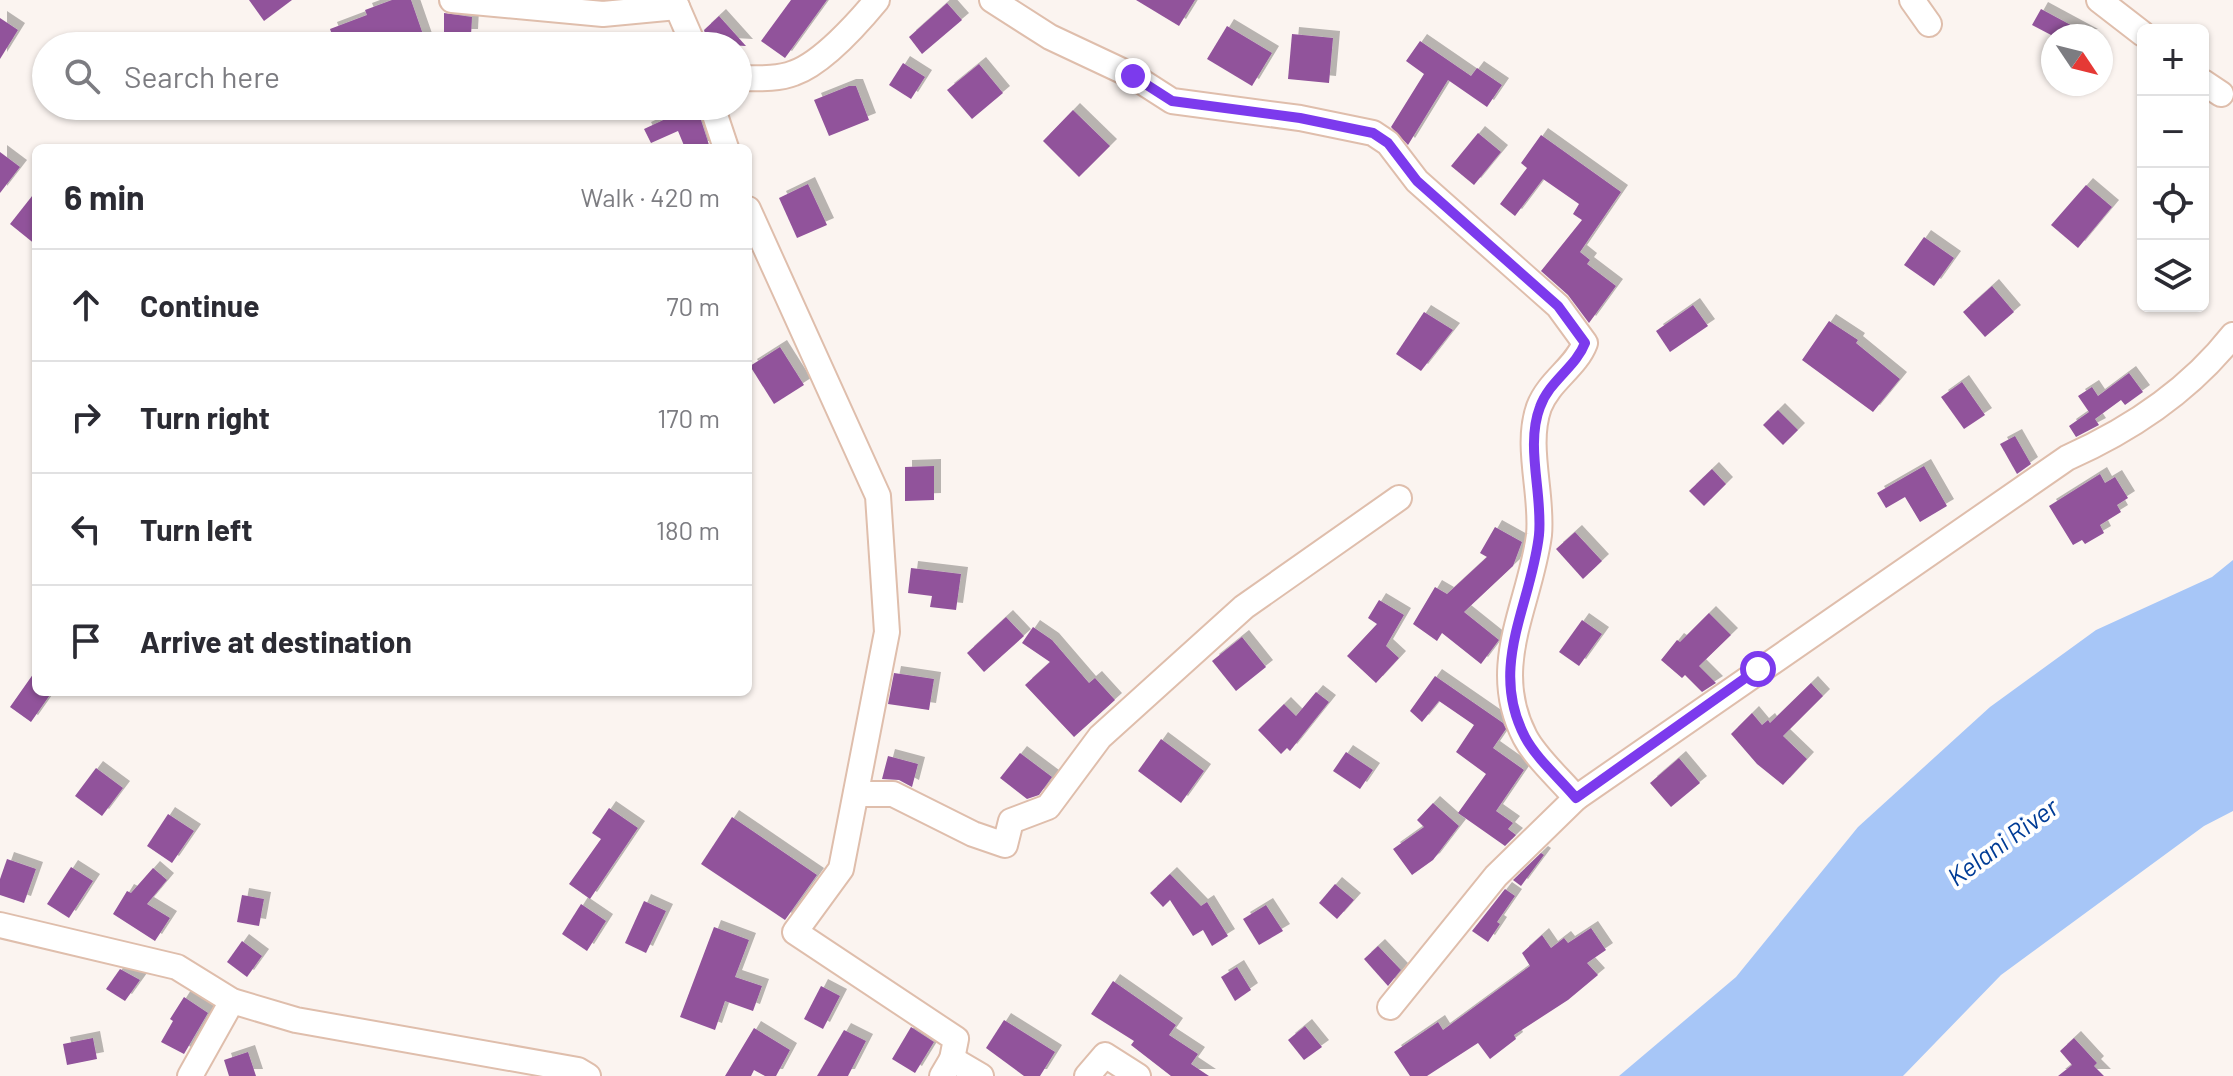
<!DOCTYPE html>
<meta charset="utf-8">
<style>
:root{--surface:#fff;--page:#f7f7f7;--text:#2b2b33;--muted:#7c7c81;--line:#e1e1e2}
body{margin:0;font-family:Barlow,sans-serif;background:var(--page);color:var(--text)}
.controls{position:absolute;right:24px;top:24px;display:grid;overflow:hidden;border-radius:12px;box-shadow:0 2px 6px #0004}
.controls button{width:72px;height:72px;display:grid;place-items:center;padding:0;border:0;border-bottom:2px solid var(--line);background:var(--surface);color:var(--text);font:40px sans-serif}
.compass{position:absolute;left:2041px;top:24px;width:72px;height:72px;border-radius:50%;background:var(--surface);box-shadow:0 2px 6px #0004;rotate:125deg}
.stop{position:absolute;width:24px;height:24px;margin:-18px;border:6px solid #7c3aed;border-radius:50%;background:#fff}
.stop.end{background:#7c3aed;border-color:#fff;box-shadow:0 2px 8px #0008}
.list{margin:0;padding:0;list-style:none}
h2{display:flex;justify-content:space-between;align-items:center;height:104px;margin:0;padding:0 32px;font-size:34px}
h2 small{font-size:26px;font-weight:400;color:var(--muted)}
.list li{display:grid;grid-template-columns:52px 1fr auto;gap:24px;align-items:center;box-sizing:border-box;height:112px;padding:0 32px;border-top:2px solid var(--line)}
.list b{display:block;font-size:30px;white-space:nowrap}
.list em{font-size:26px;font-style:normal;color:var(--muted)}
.icon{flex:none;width:44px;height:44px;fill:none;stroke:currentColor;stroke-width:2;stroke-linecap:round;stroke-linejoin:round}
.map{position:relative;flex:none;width:2233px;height:1076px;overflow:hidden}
.search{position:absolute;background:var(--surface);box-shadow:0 2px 6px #0004;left:32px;top:32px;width:720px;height:88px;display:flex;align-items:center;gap:20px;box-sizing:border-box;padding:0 28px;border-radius:44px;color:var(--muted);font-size:30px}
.panel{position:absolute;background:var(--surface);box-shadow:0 2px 6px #0004;left:32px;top:144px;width:720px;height:552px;border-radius:12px}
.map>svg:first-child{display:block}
</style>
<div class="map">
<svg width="2233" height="1076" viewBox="0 0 2233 1076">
<defs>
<filter id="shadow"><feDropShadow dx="7" dy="-7" stdDeviation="0" flood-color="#0004"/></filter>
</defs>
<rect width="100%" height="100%" fill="#fbf4f0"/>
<path fill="#a7c6f7" d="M2233 560V811L2204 826 2001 975 1903 1076H1619L1736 977 1858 827 1990 707 2096 630 2212 577Z"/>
<g fill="#91539b" filter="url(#shadow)">
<path d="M249 0H292L264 21Z"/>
<path d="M392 0H411L427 46H336L330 29 367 15 365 10Z"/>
<path d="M791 0H827L785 58 761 41Z"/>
<path d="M1136 0H1195L1179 26Z"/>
<path d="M947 3 962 20 922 54 909 37Z"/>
<path d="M2041 9 2091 36H2053L2032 25Z"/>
<path d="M444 13 472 17 471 36H444Z"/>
<path d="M719 16 746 46 708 44 704 30Z"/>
<path d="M0 18 18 30 0 59Z"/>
<path d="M1227 26 1272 53 1252 86 1207 59Z"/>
<path d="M1292 34 1333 38 1329 83 1288 79Z"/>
<path d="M1420 41 1471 76 1477 68 1502 85 1487 107 1448 80 1408 145 1391 127 1424 74 1406 61Z"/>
<path d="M903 63 925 77 911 99 889 85Z"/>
<path d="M979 64 1003 93 972 119 947 90Z"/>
<path d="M849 86H856L869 120 829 136 814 100Z"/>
<path d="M669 106H689L692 117 699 114 710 148H685L678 131 651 143 644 129 672 116Z"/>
<path d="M1073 110 1110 146 1079 177 1043 141Z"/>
<path d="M1478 133 1501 152 1474 185 1451 166Z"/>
<path d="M1541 135 1621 192 1580 252 1590 260 1587 264 1616 286 1589 323 1568 295 1541 271 1582 220 1573 214 1579 204 1543 179 1515 216 1500 204 1527 168 1521 163Z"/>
<path d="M0 152 20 167 0 193Z"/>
<path d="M808 184 827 225 797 238 779 198Z"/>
<path d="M2086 185 2112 207 2078 248 2051 225Z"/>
<path d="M36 191V245L10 224Z"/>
<path d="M1924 237 1954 258 1934 286 1904 265Z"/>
<path d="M1992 286 2014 312 1985 337 1963 312Z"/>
<path d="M1693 305 1708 326 1670 352 1656 331Z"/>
<path d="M1424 312 1453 330 1421 371 1396 354Z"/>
<path d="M1829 321 1858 340 1856 343 1900 379 1873 412 1802 360Z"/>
<path d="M780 347 804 385 774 404 750 366Z"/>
<path d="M2129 373 2143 392 2125 405 2121 400 2095 419 2099 425 2076 437 2069 426 2089 412 2078 396 2092 387 2098 396Z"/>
<path d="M1962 382 1985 415 1964 429 1941 397Z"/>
<path d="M1778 410 1798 430 1783 445 1763 425Z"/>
<path d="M2015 436 2031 464 2017 474 2000 444Z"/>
<path d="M934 466V500L905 501V467Z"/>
<path d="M1924 466 1947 506 1920 522 1905 497 1886 508 1877 493Z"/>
<path d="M1712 469 1726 484 1704 506 1689 491Z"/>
<path d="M2100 474 2105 483 2115 477 2128 498 2117 505 2121 512 2100 525 2104 533 2085 544 2082 540 2073 545 2049 506Z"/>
<path d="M1495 527 1522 542 1513 566 1464 612 1499 640 1481 664 1442 633 1437 641 1413 624 1435 587 1447 594 1487 557 1480 553Z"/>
<path d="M1575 532 1602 561 1583 579 1556 549Z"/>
<path d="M911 568 961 574 956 610 930 607 932 596 908 593Z"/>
<path d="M1379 600 1404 615 1386 646 1399 658 1376 683 1347 656 1377 624 1368 618Z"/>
<path d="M1709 613 1731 635 1699 666 1716 683 1702 692 1685 675 1682 678 1661 660 1677 640 1680 642Z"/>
<path d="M1006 617 1024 636 984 672 967 653Z"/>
<path d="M1582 620 1602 634 1579 666 1559 652Z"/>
<path d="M1033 627 1052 640 1089 683 1095 678 1115 700 1074 737 1025 685 1050 662 1022 643Z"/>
<path d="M1242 637 1266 667 1236 691 1212 661Z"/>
<path d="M36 670V692H52L31 722 10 707Z"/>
<path d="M894 673 934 679 929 710 888 704Z"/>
<path d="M1435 676 1503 723 1506 729 1493 748 1524 770 1496 811 1513 823 1508 829 1516 835 1505 846 1458 813 1486 774 1456 752 1474 725 1439 701 1422 722 1410 711Z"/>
<path d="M1811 683 1823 696 1783 736 1807 759 1783 785 1757 764 1731 734 1752 713 1762 725 1768 720 1770 723Z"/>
<path d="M1316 692 1329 702 1290 751 1287 748 1281 754 1258 730 1284 704 1296 716Z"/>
<path d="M1161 739 1204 771 1181 803 1138 771Z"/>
<path d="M1346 752 1373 770 1360 789 1333 771Z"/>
<path d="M1020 753 1052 777 1039 795 1027 799 1000 778Z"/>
<path d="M888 756 918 764 912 787 899 780 882 779Z"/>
<path d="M1679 758 1700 783 1671 807 1650 783Z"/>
<path d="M96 768 123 788 102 816 75 796Z"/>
<path d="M1433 803 1459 826 1433 860 1412 875 1393 849 1424 827 1417 820Z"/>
<path d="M609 808 638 828 590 899 569 884 601 839 592 833Z"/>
<path d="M168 814 194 831 172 863 147 846Z"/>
<path d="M732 817 817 875 785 920 701 864Z"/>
<path d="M1541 853 1544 855 1521 886 1513 880Z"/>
<path d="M7 859 36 869 24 903 0 895V879Z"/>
<path d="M71 867 93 881 69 918 47 904Z"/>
<path d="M153 868 167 880 147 904 170 918 155 941 113 914 127 891 131 893Z"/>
<path d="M1170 874 1201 906 1207 902 1228 936 1212 946 1203 930 1193 936 1170 900 1163 907 1150 893Z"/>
<path d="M1335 884 1354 900 1337 919 1319 903Z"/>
<path d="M1505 889 1515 896 1497 922 1500 924 1488 942 1472 931Z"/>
<path d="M242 895 264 899 259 926 237 922Z"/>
<path d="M644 901 666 911 646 953 625 943Z"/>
<path d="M581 904 606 921 587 951 562 934Z"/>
<path d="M1266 905 1283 931 1259 945 1243 919Z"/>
<path d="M714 927 749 940 735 977 762 986 753 1011 725 1001 715 1030 680 1017Z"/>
<path d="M1591 928 1606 950 1587 963 1598 975 1568 1000 1514 1035 1516 1039 1490 1059 1478 1043 1427 1076H1410L1394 1052 1438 1022 1443 1030 1530 966 1522 953 1542 935 1551 948 1564 938 1568 943Z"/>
<path d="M242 941 262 956 247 977 227 962Z"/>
<path d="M1378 946 1401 970 1388 986 1364 959Z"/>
<path d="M1237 967 1251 990 1235 1001 1221 977Z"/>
<path d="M120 969 140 980 125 1001 106 989Z"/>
<path d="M1113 981 1176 1025 1169 1035 1198 1054 1191 1064 1209 1076H1171L1131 1045 1134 1041 1091 1014Z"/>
<path d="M821 986 840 996 823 1029 804 1019Z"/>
<path d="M184 997 208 1013 184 1054 161 1042 173 1021 170 1019Z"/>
<path d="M1004 1020 1055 1052 1040 1076H1024L986 1048Z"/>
<path d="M1305 1026 1322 1047 1304 1060 1288 1040Z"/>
<path d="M911 1027 934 1042 915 1073 892 1059Z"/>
<path d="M754 1028 790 1050 776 1076H765L754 1070 751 1076H725Z"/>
<path d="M844 1030 866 1041 848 1076H817Z"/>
<path d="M93 1038 97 1059 67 1065 63 1044Z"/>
<path d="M2074 1038 2097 1063 2094 1066 2104 1076H2058L2072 1065 2060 1051Z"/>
<path d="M248 1052 256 1076H229L224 1060Z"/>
</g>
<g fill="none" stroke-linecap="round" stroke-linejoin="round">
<g stroke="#dfbeac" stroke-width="28">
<g id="street">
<path d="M452 0 603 14 677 7"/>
<path d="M674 0 694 46"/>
<path d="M992 0 1050 37 1133 76 1172 101 1300 118 1373 133 1388 143 1417 181 1558 306 1585 343C1576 367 1549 381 1539 407 1525 446 1543 494 1539 535 1530 605 1488 666 1525 737 1536 758 1560 779 1576 798"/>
<path d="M1912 0 1929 24"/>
<path d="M2099 0 2143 34"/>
<path d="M738 78C756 78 776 80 794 73 822 63 858 23 877 0"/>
<path d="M2203 82 2221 94"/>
<path d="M712 106 726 148"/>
<path d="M748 209 878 496 887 632 841 869 795 932 956 1039 952 1059"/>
<path d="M856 794H893L973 834 1005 845 1011 821 1048 807 1100 737 1244 607 1399 498"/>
<path d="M0 925 177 967 232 1001 296 1020 578 1070 588 1076"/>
<path d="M1390 1007 1496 876 1576 798 2067 458C2132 429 2189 391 2233 335"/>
<path d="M190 1076 232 1001"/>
<path d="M942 1076 952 1059 981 1076"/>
<path d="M1087 1076 1105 1055 1138 1076"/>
</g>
</g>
<use href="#street" stroke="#fff" stroke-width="24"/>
</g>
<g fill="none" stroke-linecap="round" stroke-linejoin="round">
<path stroke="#7c3aed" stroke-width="10" d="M1133 76 1172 101 1300 118 1373 133 1388 143 1417 181 1558 306 1585 343C1576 367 1549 381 1540 407 1525 446 1543 494 1539 535 1531 606 1488 666 1525 737 1536 758 1560 779 1576 798L1758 669"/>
</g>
<g text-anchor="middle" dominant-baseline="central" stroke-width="8" stroke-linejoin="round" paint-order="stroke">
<g font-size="26" font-style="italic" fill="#003c96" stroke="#fff">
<text transform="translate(2002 841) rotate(-36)">Kelani River</text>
</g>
</g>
</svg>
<div class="controls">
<button>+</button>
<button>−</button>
<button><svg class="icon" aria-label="locate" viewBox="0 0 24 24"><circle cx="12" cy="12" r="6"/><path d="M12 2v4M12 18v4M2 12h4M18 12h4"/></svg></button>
<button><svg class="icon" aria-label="layers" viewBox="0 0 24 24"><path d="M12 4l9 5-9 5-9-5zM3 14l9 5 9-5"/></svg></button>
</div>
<svg class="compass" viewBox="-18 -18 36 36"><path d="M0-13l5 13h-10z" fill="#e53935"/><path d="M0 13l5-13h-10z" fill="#7c7c81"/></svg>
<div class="stop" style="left:1758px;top:669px"></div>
<div class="stop end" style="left:1133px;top:76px"></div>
<div class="search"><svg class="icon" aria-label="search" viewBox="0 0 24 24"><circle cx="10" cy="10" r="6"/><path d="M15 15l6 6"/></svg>Search here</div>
<section class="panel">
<h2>6 min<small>Walk · 420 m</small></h2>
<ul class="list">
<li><svg class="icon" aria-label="ahead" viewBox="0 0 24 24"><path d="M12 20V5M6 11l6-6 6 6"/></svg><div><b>Continue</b></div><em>70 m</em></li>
<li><svg class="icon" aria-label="right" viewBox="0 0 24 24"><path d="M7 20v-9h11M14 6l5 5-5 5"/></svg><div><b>Turn right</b></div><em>170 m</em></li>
<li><svg class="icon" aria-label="left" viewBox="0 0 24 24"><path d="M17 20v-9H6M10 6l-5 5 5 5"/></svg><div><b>Turn left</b></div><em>180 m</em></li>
<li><svg class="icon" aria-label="arrive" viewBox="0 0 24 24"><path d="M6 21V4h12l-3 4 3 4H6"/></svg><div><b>Arrive at destination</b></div></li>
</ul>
</section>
</div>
